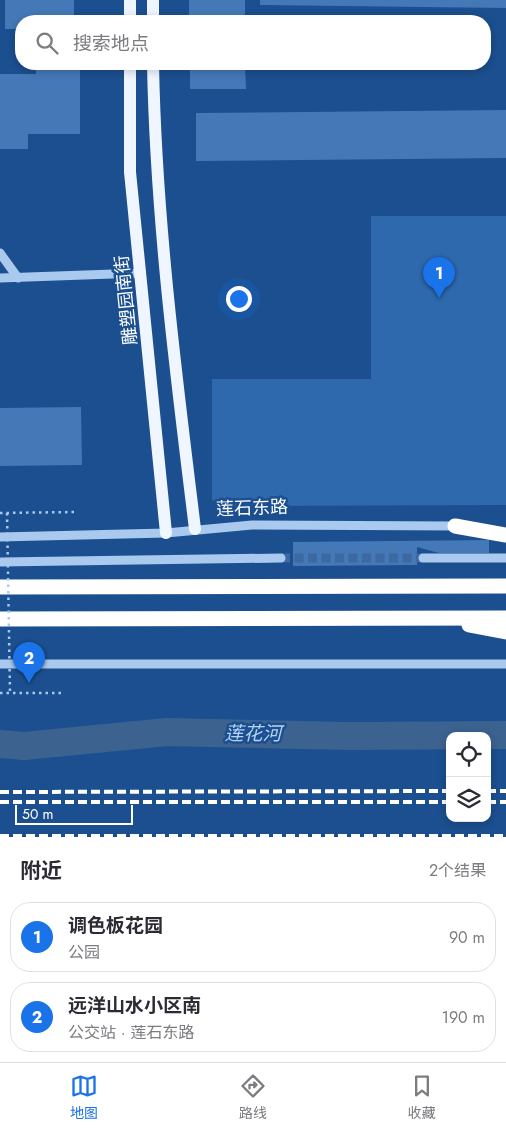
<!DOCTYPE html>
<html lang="zh">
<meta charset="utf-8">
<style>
:root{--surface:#fff;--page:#f7f7f7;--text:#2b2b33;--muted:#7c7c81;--line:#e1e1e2;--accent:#1a73e8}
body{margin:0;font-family:Jost,"Noto Sans SC",sans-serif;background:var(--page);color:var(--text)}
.controls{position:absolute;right:15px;bottom:15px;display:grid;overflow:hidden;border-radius:10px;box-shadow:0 2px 8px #0003}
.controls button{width:45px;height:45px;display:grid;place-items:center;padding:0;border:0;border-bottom:1px solid var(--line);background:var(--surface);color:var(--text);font:25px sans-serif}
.scale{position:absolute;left:15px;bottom:12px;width:118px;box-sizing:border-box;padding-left:5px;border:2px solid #fff;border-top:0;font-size:14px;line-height:18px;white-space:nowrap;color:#fff;-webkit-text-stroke:4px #1b4f8f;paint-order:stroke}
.you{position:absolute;left:238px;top:298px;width:18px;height:18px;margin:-12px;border:4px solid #fff;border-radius:50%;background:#1a73e8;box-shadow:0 0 0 8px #1a73e833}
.badge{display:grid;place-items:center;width:32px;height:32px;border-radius:50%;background:var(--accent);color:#fff;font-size:16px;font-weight:700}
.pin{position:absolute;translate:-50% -41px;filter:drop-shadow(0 1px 2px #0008)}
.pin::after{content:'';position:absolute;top:26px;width:18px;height:15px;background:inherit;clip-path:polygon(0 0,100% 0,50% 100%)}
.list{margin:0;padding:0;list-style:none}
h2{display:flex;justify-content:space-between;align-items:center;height:65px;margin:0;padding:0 20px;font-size:21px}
h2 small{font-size:16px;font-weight:400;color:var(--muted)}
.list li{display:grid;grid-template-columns:32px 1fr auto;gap:15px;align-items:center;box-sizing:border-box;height:70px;margin:0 10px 10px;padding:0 10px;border:1px solid var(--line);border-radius:20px}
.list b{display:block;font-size:19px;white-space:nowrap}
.list p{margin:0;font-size:16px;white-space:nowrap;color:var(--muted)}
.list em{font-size:16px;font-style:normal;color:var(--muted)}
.icon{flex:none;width:28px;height:28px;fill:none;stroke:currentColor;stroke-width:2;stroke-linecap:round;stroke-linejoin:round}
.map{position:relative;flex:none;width:506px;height:837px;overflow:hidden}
.search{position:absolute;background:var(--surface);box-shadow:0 2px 8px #0003;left:15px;right:15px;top:15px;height:55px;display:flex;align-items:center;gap:12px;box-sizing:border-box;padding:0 18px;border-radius:20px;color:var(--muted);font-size:19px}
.sheet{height:225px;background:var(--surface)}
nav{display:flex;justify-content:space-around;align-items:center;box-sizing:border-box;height:70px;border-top:1px solid var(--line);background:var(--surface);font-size:14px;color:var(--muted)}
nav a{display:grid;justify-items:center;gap:2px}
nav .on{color:var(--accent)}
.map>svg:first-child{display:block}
</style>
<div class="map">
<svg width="506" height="837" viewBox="0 0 506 837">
<rect width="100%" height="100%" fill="#1b4f8f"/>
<path fill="#2e69ad" d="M371 216H506V505L223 506 212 500V379H371Z"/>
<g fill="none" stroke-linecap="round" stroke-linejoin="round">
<path stroke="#3c6290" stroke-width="28" d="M0 744 24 746 167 732 350 736 506 735"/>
</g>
<g fill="#4478b7">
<path d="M5 0H74V21H21V29H5Z"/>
<rect x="189" y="0" width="56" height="21"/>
<path d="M260 0H506V8L260 5Z"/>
<path d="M36 64H80V134H28V149H0V74H36Z"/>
<path d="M190 64H245L246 89H190Z"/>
<path d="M506 110V158L196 161V113Z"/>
<path d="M81 407 82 465 0 466V408Z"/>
<path d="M489 540V553H439L417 547V565L293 566V542Z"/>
</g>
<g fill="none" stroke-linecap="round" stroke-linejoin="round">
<path stroke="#3d69a0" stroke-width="9" stroke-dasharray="9 4.5" stroke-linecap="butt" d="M281 558H423"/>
<g stroke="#a9c9ee" stroke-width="2.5" stroke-dasharray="2.5 4" stroke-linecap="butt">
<path d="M0 513 75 512"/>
<path d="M0 693H65"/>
</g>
<g stroke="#a9c9ee" stroke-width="9">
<path d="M0 253 18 278"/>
<path d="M0 278 141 273"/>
<path d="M0 537 166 533 252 525 458 526"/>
<path d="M423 558H506"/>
<path d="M0 562 281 558"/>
<path d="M0 664H506"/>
</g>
<g stroke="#f0f6ff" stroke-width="12">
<path d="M130 0V21"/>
<path d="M153 0V21"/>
<path d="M130 64V172L166 533"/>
<path d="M153 64C156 220 176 374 195 529"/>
</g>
<g stroke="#fff" stroke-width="15">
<path d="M455 526 506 535"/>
<path d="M0 587 506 586"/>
<path d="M0 619 506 618"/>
<path d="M469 625 506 632"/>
</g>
<g stroke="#fff" stroke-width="4" stroke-dasharray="9 4" stroke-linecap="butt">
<path d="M487 791H506"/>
<path d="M0 792 450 791"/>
<path d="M0 802H450"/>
<path d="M487 802H506"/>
<path d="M0 836H506"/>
</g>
<path stroke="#a9c9ee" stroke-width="2.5" stroke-dasharray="2.5 4" stroke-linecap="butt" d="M7 513 10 693"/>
</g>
<g text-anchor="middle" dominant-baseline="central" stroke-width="5" stroke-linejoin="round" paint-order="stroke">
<g font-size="18" fill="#fff" stroke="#1b4f8f">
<text transform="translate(126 300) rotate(-96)">雕塑园南街</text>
<text transform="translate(252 508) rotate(-2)">莲石东路</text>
</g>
<g font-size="19" font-style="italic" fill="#b5d3f5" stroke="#1b4f8f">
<text x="253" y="733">莲花河</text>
</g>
</g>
</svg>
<div class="controls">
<button><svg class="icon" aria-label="locate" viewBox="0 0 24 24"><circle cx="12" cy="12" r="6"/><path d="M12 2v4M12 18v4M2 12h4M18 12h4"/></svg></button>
<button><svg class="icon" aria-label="layers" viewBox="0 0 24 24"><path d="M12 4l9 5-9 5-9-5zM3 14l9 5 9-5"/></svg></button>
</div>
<div class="scale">50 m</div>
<div class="you"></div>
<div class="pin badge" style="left:439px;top:298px">1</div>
<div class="pin badge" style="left:29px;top:683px">2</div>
<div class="search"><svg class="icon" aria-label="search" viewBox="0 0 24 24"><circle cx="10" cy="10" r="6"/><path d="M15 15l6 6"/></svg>搜索地点</div>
</div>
<section class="sheet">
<h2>附近<small>2个结果</small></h2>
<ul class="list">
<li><span class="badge">1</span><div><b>调色板花园</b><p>公园</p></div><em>90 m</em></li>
<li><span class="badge">2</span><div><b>远洋山水小区南</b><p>公交站 · 莲石东路</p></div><em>190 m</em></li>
</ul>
</section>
<nav>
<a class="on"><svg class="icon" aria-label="map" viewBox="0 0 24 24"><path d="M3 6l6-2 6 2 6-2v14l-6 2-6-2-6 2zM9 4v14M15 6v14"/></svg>地图</a>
<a><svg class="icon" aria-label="directions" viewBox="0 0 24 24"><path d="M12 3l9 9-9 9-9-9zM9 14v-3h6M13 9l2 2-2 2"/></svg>路线</a>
<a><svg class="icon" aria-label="saved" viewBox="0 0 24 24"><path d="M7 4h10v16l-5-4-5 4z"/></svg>收藏</a>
</nav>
